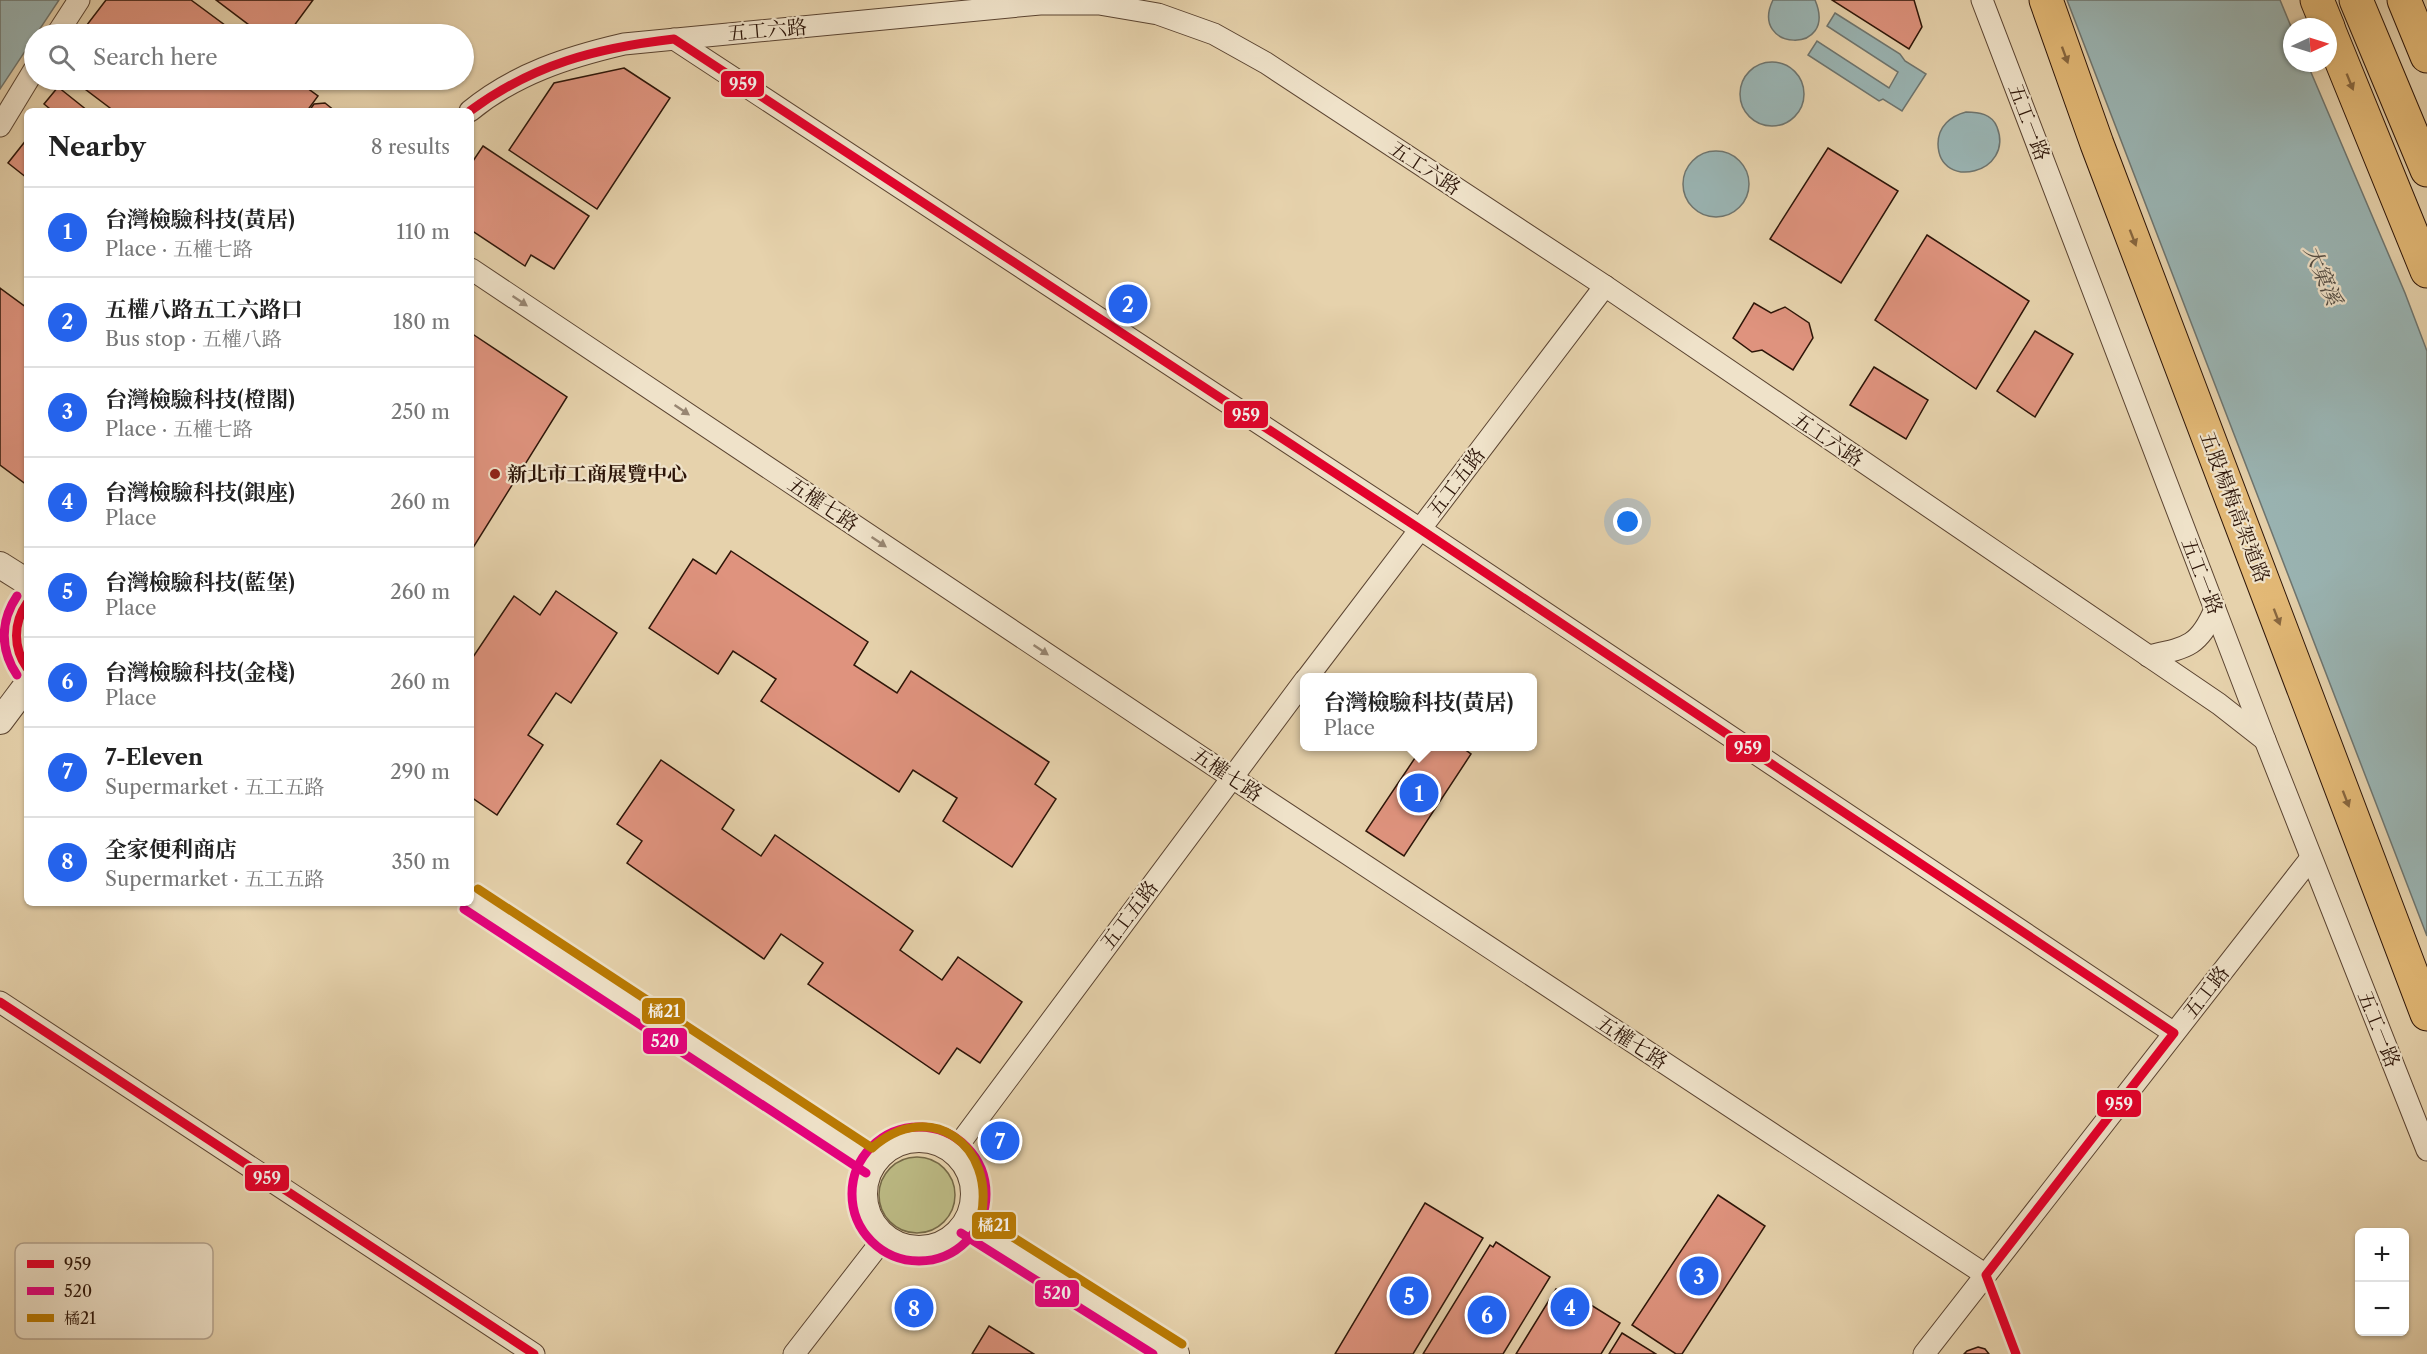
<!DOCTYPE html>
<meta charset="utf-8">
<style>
:root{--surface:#fff;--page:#f2f2f2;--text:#222;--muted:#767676;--line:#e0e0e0;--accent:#2563eb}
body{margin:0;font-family:"Libre Caslon Text","Noto Serif TC",serif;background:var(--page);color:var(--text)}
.controls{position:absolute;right:18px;bottom:18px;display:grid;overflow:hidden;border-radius:9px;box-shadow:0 2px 4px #0004}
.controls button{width:54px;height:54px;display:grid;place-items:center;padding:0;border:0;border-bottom:2px solid var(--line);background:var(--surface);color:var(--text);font:30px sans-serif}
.compass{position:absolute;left:2283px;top:18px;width:54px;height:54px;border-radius:50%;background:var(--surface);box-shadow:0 2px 4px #0004;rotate:86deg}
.you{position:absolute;left:1628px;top:522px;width:21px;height:21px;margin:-15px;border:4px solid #fff;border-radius:50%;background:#1a73e8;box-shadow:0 0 0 9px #1a73e833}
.badge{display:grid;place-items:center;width:39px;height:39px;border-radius:50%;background:var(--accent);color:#fff;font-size:20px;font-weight:700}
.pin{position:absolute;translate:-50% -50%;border:3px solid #fff;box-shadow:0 2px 6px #0006}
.popup{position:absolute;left:1300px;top:673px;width:237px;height:78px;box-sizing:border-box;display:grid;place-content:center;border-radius:9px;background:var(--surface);filter:drop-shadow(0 2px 4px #0005);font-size:20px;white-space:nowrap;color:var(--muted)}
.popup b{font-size:22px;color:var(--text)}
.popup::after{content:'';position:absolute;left:50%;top:100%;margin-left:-12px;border:12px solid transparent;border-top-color:var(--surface)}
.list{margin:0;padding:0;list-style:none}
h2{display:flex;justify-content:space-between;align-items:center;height:78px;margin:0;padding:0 24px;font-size:26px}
h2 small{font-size:20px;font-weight:400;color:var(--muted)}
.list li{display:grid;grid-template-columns:39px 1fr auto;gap:18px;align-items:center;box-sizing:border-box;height:90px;padding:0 24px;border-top:2px solid var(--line)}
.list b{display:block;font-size:22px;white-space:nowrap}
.list p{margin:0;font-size:20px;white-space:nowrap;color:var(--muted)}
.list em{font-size:20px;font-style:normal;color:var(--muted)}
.icon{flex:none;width:33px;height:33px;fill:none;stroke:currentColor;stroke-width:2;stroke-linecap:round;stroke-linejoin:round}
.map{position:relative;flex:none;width:2427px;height:1354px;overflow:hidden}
.search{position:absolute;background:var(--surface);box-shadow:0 2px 4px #0004;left:24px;top:24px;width:450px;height:66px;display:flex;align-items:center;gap:15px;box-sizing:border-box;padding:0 21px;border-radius:33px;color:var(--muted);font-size:22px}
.panel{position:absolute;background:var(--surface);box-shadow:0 2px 4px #0004;left:24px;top:108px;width:450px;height:798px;border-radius:9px}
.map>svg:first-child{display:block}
</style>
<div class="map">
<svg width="2427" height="1354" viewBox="0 0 2427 1354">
<rect width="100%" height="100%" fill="#e6d2ac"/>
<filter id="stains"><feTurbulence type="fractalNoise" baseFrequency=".00333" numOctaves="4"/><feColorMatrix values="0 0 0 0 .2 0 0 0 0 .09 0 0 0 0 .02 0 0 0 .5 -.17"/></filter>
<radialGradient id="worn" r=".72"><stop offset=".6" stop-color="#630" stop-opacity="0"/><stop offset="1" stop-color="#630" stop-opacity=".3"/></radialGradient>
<circle fill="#bcba84" stroke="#746846" stroke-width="1.5" cx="917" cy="1195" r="38"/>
<g fill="#9ab5b4" stroke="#6e756f" stroke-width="1.5">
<path d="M0 0H59L0 89Z"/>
<path d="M1773 0H1815C1839 56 1748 51 1773 0Z"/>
<path d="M2067 0H2280L2292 29V63H2307L2405 293 2427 351V936Z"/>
<path d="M1835 13 1900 54 1905 61 1926 74 1902 111 1883 99 1879 101 1808 55 1817 41 1889 88 1898 72 1827 26Z"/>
<circle cx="1772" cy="94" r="32"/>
<path d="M1966 112C1979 112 1992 114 1997 127 2015 173 1939 192 1938 144 1938 126 1951 116 1966 112Z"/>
<circle cx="1716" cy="184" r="33"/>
</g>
<g fill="#df937e" stroke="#2d1508" stroke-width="1.5">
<path d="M106 0H191L237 34H80Z"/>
<path d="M216 0H313L288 34H261Z"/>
<path d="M1832 0H1914L1922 27 1909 49Z"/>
<path d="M624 68 670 98 597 209 509 150 554 83Z"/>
<path d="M73 80H296L318 96 307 111H114Z"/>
<path d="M58 87 88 111H49L50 109 44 104Z"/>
<path d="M325 103 335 111H309L314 104Z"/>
<path d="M27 139V178L8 163Z"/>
<path d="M483 146 589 216 554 269 531 255 525 266 471 230V164Z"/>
<path d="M1828 148 1898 191 1841 283 1770 239Z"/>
<path d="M1927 235 2029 301 1976 389 1875 320Z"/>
<path d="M0 288 27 308V485L0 465Z"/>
<path d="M1754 303 1771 313 1785 307 1809 323 1813 338 1793 370 1762 350 1752 352 1733 338Z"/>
<path d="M2035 331 2073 354 2035 417 1997 391Z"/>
<path d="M471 333 567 397 471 551Z"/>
<path d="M1874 367 1928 400 1906 439 1850 405Z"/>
<path d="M731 551 868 642 854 665 897 693 911 671 1049 762 1035 784 1056 799 1012 867 943 821 957 798 913 770 899 792 761 701 776 679 733 651 718 674 649 628 693 559 716 574Z"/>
<path d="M556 591 617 633 571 703 556 693 528 735 543 745 497 815 471 797V660L514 596 540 615Z"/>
<path d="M1423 746H1460L1471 754 1404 856 1366 831Z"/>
<path d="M661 760 734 810 722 829 761 856 775 835 913 931 900 950 942 980 958 957 1022 1002 980 1063 957 1048 939 1074 808 984 823 963 781 934 764 959 627 863 642 841 617 824Z"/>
<path d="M1718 1195 1765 1226 1682 1354H1676L1632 1325Z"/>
<path d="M1425 1203 1483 1238 1413 1354H1335Z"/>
<path d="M1496 1242 1550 1277 1503 1354H1423L1490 1245 1493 1247Z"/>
<path d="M1562 1287 1620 1323 1601 1354H1516L1556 1289 1560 1291Z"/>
<path d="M989 1326 1034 1354H972Z"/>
<path d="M1622 1333 1656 1354H1609Z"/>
<path d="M1978 1347 1985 1349 1989 1354H1964L1967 1351Z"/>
</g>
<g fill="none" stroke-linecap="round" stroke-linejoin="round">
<g stroke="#5b4431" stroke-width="23">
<g id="minor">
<path d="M1982 0 2265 740 2427 1150"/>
<path d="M57 34 79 0"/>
<path d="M674 39 1420 529 2174 1033"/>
<path d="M470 111C515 74 568 57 624 44L1040 4H1099L1158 14 1214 34 1266 63 1605 286 2219 704 2265 740"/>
<path d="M0 126 34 70"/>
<path d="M471 269 1231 777 1986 1275"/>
<path d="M2148 656C2186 648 2199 647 2215 609"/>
<path d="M1307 678 1605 286"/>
<path d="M0 1002 534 1354"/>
<path d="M954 1151 1305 680"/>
<path d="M794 1354 884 1238"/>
<path d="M1924 1354 2311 858"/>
</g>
</g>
<g stroke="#5b4431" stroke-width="28">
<g id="tertiary">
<path d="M0 565 27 582"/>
<path d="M27 603C12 620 12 651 27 668"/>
<path d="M0 721 27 685"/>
<path d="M471 899 873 1163"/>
<circle cx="919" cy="1194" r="55"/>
<path d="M967 1223 1176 1354"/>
</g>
</g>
<g stroke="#2d1508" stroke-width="35">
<g id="motorway">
<path d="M2046 0 2097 144 2427 1014"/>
<path d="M2317 0 2328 27"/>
<path d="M2356 0 2427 170"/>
<path d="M2404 0 2427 56"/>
<path d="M2328 28 2427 271"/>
</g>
</g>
<use href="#minor" stroke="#efe2c9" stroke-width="21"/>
<use href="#tertiary" stroke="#efe2c9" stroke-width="26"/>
<use href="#motorway" stroke="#e3b976" stroke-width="33"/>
<g stroke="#efe2c9" stroke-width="14">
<g id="bus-1">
<path d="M470 111C534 64 596 48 674 39L1420 529 2174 1033 1986 1275 2016 1354"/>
<path d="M27 603C13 623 13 648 27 668"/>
<path d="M0 1002 534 1354"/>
</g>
</g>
<g stroke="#efe2c9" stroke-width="14">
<g id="bus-2">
<path d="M17 596C0 621 0 650 17 675"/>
<path d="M464 909 866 1173"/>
<circle cx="919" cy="1194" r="67"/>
<path d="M961 1233 1153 1354"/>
</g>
</g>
<g stroke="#efe2c9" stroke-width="14">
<path id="bus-3" d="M478 889 872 1148C930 1097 996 1145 981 1217L1182 1344"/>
</g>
<use href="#bus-1" stroke="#e4002b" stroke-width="9"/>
<use href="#bus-2" stroke="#e5007d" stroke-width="9"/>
<use href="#bus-3" stroke="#ba7a02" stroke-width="9"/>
</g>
<defs><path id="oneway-solid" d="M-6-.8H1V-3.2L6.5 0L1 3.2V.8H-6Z" transform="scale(1.5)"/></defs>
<g fill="#88673f">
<use href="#oneway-solid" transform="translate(2065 55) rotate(70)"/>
<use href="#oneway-solid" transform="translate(2350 82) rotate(68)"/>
<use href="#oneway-solid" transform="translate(2133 238) rotate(69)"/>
<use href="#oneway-solid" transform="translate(2277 617) rotate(69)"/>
<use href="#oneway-solid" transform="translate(2346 799) rotate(69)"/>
</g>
<g fill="#988672">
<use href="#oneway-solid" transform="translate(520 301) rotate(34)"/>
<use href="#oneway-solid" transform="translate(682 410) rotate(34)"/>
<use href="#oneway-solid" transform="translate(879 542) rotate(34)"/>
<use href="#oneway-solid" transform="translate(1041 650) rotate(34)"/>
</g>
<circle fill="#8f2418" stroke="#efe2c9" stroke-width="2" cx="495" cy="474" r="6"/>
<g text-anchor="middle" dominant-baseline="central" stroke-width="4.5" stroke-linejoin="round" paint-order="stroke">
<g font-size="20" fill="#2d1508" stroke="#efe2c9">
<text transform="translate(767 30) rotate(-5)">五工六路</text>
<text transform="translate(2029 122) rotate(69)">五工一路</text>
<text transform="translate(1425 168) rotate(33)">五工六路</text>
<text transform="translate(1828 439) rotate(34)">五工六路</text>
<text transform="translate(1456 482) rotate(-53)">五工五路</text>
<text transform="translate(823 504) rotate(34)">五權七路</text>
<text transform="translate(2235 507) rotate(69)">五股楊梅高架道路</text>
<text transform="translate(2202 576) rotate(69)">五工一路</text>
<text transform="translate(1227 774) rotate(34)">五權七路</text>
<text transform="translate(1129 915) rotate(-53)">五工五路</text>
<text transform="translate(2206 992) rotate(-52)">五工路</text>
<text transform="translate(2379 1029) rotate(68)">五工一路</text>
<text transform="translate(1632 1042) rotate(33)">五權七路</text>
</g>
<g font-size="20" font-weight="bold" fill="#2d1508" stroke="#efe2c9" text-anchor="start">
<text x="507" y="474">新北市工商展覽中心</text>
</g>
<g font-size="21" font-style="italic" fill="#534d44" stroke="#efe2c9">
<text transform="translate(2323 275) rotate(67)">大窠溪</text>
</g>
</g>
<rect x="15" y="1243" width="198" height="96" rx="9" fill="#efe2c9" stroke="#b5a48f" stroke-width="1.5"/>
<rect x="27" y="1260" width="27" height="8" fill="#e4002b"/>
<rect x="27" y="1287" width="27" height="8" fill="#e5007d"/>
<rect x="27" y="1314" width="27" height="8" fill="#ba7a02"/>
<g font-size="16" fill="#2d1508">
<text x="64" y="1270">959</text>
<text x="64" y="1297">520</text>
<text x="64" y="1324">橘21</text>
</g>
<g stroke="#efe2c9" stroke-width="2">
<rect x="720" y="70" width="45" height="28" rx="6" fill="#e4002b"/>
<rect x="1223" y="400" width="46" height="29" rx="6" fill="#e4002b"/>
<rect x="1725" y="734" width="46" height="29" rx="6" fill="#e4002b"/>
<rect x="641" y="997" width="45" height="28" rx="6" fill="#ba7a02"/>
<rect x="642" y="1027" width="46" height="28" rx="6" fill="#e5007d"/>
<rect x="2096" y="1089" width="46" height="29" rx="6" fill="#e4002b"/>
<rect x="244" y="1164" width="46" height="28" rx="6" fill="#e4002b"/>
<rect x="971" y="1211" width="46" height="29" rx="6" fill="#ba7a02"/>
<rect x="1034" y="1279" width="46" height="29" rx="6" fill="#e5007d"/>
</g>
<g font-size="16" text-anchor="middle" font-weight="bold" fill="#fff">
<text x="743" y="90">959</text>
<text x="1246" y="421">959</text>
<text x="1748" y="754">959</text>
<text x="664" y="1017">橘21</text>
<text x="665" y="1047">520</text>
<text x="2119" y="1110">959</text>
<text x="267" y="1184">959</text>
<text x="994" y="1231">橘21</text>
<text x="1057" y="1299">520</text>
</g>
<rect width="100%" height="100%" filter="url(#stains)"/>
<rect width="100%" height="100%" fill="url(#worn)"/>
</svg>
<div class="controls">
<button>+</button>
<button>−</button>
</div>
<svg class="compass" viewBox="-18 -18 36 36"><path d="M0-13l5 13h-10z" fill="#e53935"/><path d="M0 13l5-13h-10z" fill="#767676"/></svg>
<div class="you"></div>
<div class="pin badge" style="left:1419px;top:793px">1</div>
<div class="popup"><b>台灣檢驗科技(黃居)</b>Place</div>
<div class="pin badge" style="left:1128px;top:304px">2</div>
<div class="pin badge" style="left:1699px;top:1276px">3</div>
<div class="pin badge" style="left:1570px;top:1307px">4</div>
<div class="pin badge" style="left:1409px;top:1296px">5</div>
<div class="pin badge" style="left:1487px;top:1315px">6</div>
<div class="pin badge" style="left:1000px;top:1141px">7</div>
<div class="pin badge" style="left:914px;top:1308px">8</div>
<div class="search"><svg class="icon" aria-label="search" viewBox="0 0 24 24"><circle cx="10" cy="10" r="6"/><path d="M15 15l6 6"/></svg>Search here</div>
<section class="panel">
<h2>Nearby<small>8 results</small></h2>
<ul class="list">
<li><span class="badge">1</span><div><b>台灣檢驗科技(黃居)</b><p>Place · 五權七路</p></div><em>110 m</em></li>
<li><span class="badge">2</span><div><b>五權八路五工六路口</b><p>Bus stop · 五權八路</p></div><em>180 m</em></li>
<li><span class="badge">3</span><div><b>台灣檢驗科技(橙閣)</b><p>Place · 五權七路</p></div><em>250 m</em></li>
<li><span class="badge">4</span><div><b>台灣檢驗科技(銀座)</b><p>Place</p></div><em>260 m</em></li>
<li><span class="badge">5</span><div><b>台灣檢驗科技(藍堡)</b><p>Place</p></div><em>260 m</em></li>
<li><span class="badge">6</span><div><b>台灣檢驗科技(金棧)</b><p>Place</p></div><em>260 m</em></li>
<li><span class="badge">7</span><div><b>7-Eleven</b><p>Supermarket · 五工五路</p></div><em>290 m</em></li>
<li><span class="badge">8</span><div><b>全家便利商店</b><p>Supermarket · 五工五路</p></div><em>350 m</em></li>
</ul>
</section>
</div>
